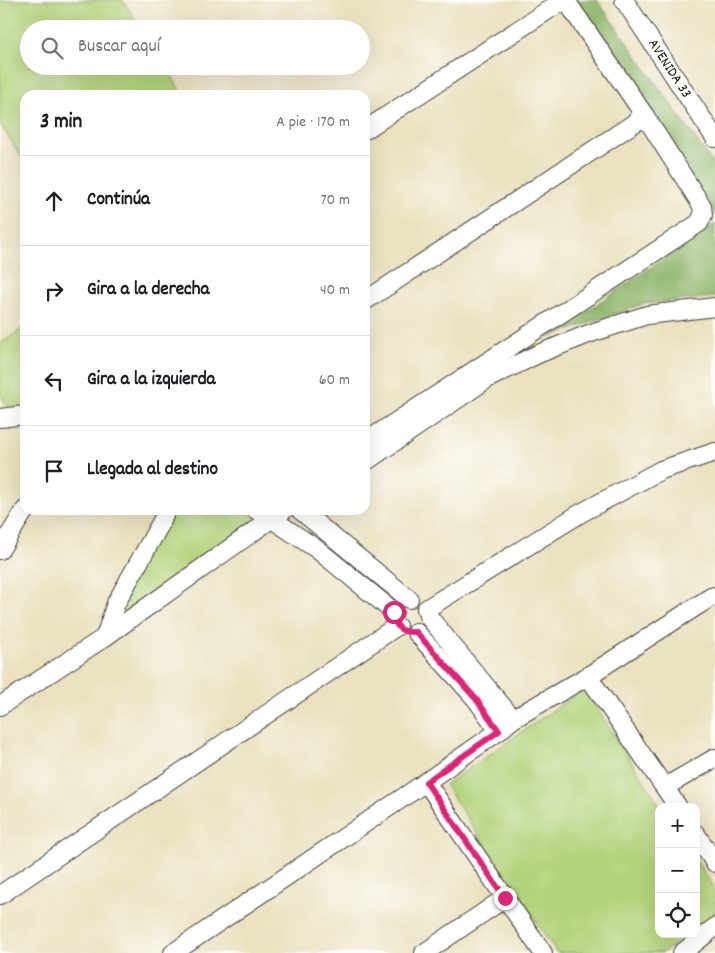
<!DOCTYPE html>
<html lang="es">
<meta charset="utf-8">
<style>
:root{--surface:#fff;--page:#f6f6f6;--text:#202124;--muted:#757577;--line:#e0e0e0}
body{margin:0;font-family:Dekko,sans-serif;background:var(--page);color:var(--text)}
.controls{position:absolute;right:15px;bottom:15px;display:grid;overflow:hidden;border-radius:10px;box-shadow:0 5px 20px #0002}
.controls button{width:45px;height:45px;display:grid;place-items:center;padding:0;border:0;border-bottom:1px solid var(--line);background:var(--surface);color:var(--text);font:25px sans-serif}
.stop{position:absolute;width:15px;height:15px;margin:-11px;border:4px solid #db2777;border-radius:50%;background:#fff}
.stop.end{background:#db2777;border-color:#fff;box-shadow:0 1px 5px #0008}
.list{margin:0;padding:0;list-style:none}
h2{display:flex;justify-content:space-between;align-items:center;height:65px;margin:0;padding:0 20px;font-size:21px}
h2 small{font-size:16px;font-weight:400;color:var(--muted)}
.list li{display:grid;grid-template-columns:32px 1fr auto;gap:15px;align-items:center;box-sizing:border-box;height:90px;padding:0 20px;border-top:1px solid var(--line)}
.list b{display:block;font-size:19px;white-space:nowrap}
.list em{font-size:16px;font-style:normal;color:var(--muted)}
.icon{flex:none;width:28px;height:28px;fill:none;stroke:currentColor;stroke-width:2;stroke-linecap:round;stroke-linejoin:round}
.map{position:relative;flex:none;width:715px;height:953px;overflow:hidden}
.search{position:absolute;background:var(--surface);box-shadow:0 5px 20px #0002;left:20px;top:20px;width:350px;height:55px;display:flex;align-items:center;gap:12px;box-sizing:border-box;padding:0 18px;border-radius:28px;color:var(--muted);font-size:19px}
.panel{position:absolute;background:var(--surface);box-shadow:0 5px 20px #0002;left:20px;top:90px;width:350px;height:425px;border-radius:15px}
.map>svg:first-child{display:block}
</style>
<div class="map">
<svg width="715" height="953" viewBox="0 0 715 953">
<rect width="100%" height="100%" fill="#fdfcf7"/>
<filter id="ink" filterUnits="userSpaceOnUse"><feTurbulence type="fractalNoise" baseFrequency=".02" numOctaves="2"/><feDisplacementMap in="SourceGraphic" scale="10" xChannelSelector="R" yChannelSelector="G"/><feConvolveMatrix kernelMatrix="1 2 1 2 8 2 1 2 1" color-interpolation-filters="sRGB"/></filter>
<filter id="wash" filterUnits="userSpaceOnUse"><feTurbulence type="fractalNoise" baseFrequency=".0096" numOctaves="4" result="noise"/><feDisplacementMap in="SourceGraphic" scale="20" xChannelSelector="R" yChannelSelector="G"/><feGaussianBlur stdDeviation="1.12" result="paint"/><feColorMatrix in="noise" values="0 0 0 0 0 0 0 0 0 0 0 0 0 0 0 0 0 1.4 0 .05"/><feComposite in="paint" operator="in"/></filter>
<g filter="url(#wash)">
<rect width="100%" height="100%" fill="#ebe1bf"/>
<g fill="#b2d37b" stroke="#67784c">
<path d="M0 0H123L141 29H29V66H165L183 95H25V163L0 124Z"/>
<path d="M25 327V414L14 416 0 394V344Z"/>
<path d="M166 510H251L266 519 111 629Z"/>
<path d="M584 689 661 807H659V934H690L662 953H557L445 785Z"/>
<path d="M696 860 715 889V918L696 930Z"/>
</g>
<g fill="#8db56b" stroke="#546844">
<path d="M567 0H597L715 166V216L645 100Z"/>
<path d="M715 224V297L643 304 547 338Z"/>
</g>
</g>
<g filter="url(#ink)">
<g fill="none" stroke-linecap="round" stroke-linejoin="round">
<g stroke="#3b3a34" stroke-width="20">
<g id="minor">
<path d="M624 0 715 138"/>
<path d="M365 130 556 5 562 2 569 5 645 116 702 206 703 215 699 223 365 442"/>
<path d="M365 301 645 116"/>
<path d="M0 418 25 415"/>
<path d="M365 462 487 379 538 354 591 333 647 315 715 307"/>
<path d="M256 510 272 519 318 550 394 612"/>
<path d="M300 510 409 599"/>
<path d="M0 550 25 510"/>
<path d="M426 609 581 513 661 470 715 452"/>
<path d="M428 616 513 719"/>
<path d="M416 632 476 699 499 731"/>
<path d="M105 637 116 603 162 521 166 510"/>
<path d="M588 676 678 807"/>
<path d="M0 706 105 637 284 510"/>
<path d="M426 782 543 953"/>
<path d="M665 787 715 758"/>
<path d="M696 834 715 863"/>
<path d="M0 895 397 626"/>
<path d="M173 953 426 782 499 731 513 719 588 676 711 597 715 596"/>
<path d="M424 953 505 898"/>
<path d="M682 953 715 927"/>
</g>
</g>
<use href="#minor" stroke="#fff" stroke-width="18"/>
</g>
</g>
<g fill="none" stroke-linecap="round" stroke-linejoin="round" filter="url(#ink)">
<path stroke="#db2777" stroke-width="6" d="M394 612C394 627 401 633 416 632L476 699 499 731 426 782 505 898"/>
</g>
<g text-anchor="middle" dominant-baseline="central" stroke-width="4" stroke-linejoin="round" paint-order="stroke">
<g font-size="15" fill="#1c1c1c" stroke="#fdfcf7">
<text transform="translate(669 69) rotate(57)">AVENIDA 33</text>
</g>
</g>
</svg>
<div class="controls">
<button>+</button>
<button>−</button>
<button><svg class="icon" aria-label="locate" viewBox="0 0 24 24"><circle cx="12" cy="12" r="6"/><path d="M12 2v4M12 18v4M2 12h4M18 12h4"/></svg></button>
</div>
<div class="stop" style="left:394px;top:612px"></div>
<div class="stop end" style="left:505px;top:898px"></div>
<div class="search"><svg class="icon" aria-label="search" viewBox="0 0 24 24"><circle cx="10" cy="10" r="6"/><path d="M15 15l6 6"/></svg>Buscar aquí</div>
<section class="panel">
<h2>3 min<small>A pie · 170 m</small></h2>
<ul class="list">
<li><svg class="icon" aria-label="ahead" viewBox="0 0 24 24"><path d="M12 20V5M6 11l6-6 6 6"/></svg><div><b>Continúa</b></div><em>70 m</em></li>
<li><svg class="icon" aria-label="right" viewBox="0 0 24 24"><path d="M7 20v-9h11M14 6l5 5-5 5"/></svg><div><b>Gira a la derecha</b></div><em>40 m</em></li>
<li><svg class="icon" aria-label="left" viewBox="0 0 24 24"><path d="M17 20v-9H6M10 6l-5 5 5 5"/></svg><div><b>Gira a la izquierda</b></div><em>60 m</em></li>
<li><svg class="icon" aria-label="arrive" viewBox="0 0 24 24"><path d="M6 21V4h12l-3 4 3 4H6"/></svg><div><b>Llegada al destino</b></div></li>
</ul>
</section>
</div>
